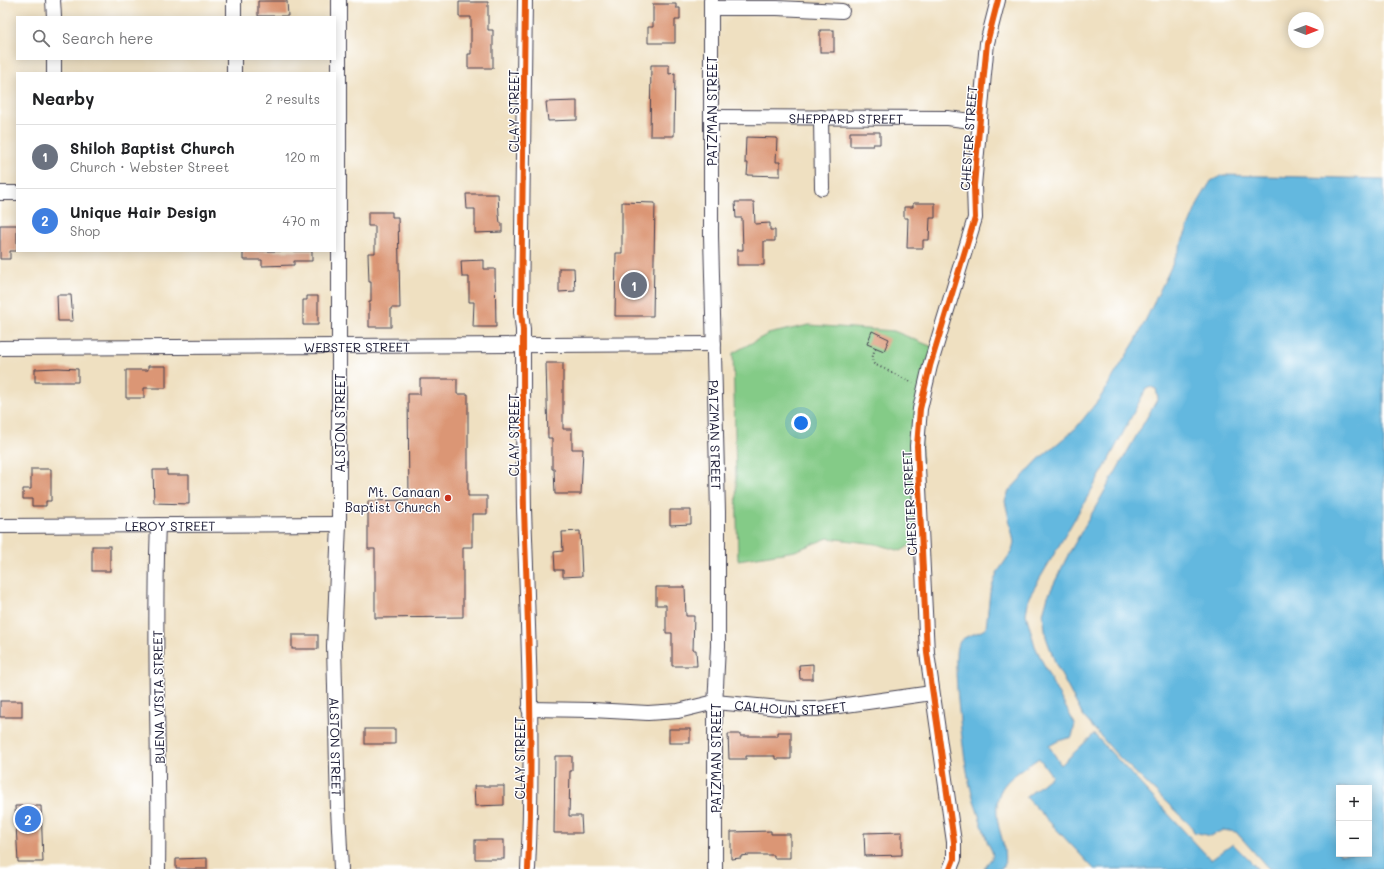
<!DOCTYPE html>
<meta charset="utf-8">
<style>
:root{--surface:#fff;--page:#f2f2f2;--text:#202124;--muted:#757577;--line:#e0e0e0;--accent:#ea580c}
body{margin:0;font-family:Mali,sans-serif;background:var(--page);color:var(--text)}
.controls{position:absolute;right:12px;bottom:12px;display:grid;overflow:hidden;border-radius:0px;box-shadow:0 2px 10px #0003}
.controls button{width:36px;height:36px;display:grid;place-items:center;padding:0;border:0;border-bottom:1px solid var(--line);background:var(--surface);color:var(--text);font:20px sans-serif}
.compass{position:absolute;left:1288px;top:12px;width:36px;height:36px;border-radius:50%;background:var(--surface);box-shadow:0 2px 10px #0003;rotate:90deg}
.you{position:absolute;left:801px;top:423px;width:14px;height:14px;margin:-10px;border:3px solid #fff;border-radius:50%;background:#1a73e8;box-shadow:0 0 0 6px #1a73e833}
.badge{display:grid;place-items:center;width:26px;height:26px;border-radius:50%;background:var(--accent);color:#fff;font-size:13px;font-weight:700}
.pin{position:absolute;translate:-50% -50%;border:2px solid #fff;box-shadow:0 1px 4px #0006}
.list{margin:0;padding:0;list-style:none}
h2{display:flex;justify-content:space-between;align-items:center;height:52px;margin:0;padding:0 16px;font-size:17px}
h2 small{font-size:13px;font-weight:400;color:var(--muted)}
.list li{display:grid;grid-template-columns:26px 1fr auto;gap:12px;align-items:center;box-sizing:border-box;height:64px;padding:0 16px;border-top:1px solid var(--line)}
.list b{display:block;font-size:15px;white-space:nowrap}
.list p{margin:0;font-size:13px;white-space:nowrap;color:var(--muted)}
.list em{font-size:13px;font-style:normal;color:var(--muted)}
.icon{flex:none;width:22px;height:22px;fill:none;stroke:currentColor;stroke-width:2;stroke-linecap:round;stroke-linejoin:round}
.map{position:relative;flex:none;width:1384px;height:869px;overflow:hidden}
.search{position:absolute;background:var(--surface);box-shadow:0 2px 10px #0003;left:16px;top:16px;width:320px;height:44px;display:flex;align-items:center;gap:10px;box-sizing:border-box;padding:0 14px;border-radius:0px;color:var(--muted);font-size:15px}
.panel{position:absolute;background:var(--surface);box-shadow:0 2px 10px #0003;left:16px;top:72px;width:320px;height:180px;border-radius:0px}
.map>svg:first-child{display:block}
</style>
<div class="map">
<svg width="1384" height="869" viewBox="0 0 1384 869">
<rect width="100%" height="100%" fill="#fff"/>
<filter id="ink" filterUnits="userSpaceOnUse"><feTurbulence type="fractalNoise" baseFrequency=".025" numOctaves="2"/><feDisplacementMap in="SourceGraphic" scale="8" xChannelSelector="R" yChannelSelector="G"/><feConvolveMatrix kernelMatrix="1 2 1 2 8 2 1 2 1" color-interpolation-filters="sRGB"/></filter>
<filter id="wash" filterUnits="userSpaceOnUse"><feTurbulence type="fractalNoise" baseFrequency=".012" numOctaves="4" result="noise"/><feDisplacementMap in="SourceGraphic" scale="16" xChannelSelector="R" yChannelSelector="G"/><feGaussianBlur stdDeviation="0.9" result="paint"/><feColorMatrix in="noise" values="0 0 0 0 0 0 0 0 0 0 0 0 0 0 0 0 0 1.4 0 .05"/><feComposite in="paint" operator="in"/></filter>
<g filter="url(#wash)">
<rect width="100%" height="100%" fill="#efe0c1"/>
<path fill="#84cb87" stroke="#537661" d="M809 325 894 331 935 348 921 409 922 538 901 551 876 544 828 538 795 551 738 560 733 353 768 334Z"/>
<path fill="#63b8df" stroke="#426d8d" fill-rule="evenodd" d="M1223 175 1384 179V869H1269L1236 832 1223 830 1210 836 1194 832 1191 826 1117 755 1083 716 1056 665 1046 637 1043 614 1048 596 1068 555 1158 398 1156 389 1151 387 1146 389 1105 467 1029 597 1026 614 1035 646 1054 686 1075 724 1072 737 1058 741 1049 746 1061 765 1094 734 1211 860 1233 844 1258 869H1094L1026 797 1052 776 1039 758C1009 779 990 786 999 828 1003 842 1006 853 1004 867L1000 869H984C989 858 998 859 988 844 981 820 971 796 967 771 963 752 951 656 958 644 964 634 978 635 986 628L990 592 997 573 1012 551 1014 542 1005 501 1009 491 1039 459 1076 428 1100 398 1136 340 1173 263 1199 201 1211 181ZM1339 788H1369V854H1339Z"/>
<g id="blocks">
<g fill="#db9675">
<path d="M258 1H287L288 16H258Z"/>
<path d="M459 2H488V30H493V68H468V54H471V17H459Z"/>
<path d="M653 4H676V8H680V20H675V43H648V27H653Z"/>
<rect x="820" y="30" width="14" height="22"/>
<path d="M651 65H669V74L675 73 674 136H650Z"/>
<path d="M577 101V120L548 121 546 102Z"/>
<path d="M850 132H880V144H873V146H850Z"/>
<path d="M746 137 777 138 776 162H780V176L747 175 748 163H745Z"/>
<path d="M466 194H498L499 215 500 223H502V232L475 233V209H467Z"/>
<path d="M622 202 655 203 653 316H615L616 253H622Z"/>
<path d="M735 202H754L755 224 770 223V230H775V241H764V265H737V250H743L742 218H736Z"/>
<path d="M913 203H935V218H930L929 240H923V248H907L908 218H904V207H913Z"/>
<path d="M368 212H392V217H398L400 308H391V327H369V302H371V282H369L368 253H375V226H368Z"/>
<path d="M0 225H17V251H10V259H0Z"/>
<path d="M243 251H312V261H294V265L262 266V260H243Z"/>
<path d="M484 260V269H495L496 327H473L474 302H469V277H462L461 261Z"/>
<path d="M559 268H574L575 291 559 292Z"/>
<path d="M57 295H71L73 321H58Z"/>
<path d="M307 296H318V325H303V300H307Z"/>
<path d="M872 331 889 339 884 351 867 344Z"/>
<path d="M546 363H563V429H572V449H583L581 494H555L554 469H552V438H548Z"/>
<path d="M148 366H166V388H144V398H126V370H148Z"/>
<path d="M58 368 78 369V382H35V369Z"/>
<path d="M420 379H457V394H468V496H487V514H472V547H463V617L375 618V549H368V501L409 500 408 394H420Z"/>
<path d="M31 469H51V501H46V506H32V499H23V489H31Z"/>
<path d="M153 470H167V475H189V504L154 503Z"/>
<path d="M670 510H691V524L670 525Z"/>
<path d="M580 531 582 576 563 577V570H555L554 552 563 551 562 532Z"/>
<rect x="92" y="546" width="18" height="25"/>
<path d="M656 587H685L686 616H694L693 650H696L697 666H672V633H666V605H656Z"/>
<rect x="292" y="635" width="26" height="14"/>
<path d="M813 664V679H800L799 665Z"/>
<rect x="0" y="701" width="22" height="16"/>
<rect x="365" y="729" width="30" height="15"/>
<rect x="669" y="729" width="21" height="14"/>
<path d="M778 732H791V759H775V756H746V759H729L728 734H740V736H778Z"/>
<path d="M555 756H572V771H570L569 816H581L582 833H554Z"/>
<path d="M474 786H504V805L475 806Z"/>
<path d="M15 806H41L43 862H18Z"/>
<path d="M771 831V834H790V858H774V855H749L741 856V858L731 859V832Z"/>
<path d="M902 832V855L865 856 864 833Z"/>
<rect x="475" y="840" width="29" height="19"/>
<path d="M207 858V869H176V859Z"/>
</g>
</g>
</g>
<g filter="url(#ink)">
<use href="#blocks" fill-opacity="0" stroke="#413e4f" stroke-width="1"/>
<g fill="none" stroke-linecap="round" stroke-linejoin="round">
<g stroke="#413e4f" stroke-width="16">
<g id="minor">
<path d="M53 0 54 17"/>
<path d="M234 0V17"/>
<path id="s1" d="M339 0V524L334 646 338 809 341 869"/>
<path d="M525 0 521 312 523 330C523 389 523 449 524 509 528 628 534 749 528 869"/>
<path id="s2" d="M711 0V236L718 512V646L715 707V869"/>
<path d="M711 8H777L842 11"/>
<path d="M234 59V73"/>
<path d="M54 73V59"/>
<path id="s3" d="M711 117 947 118 980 122"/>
<path d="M821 117 822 188"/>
<path d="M0 193H17"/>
<path id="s4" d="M0 348 714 344"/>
<path id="s5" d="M0 526 339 524"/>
<path id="s6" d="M529 709 592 710 648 713 678 711 715 702 791 709H817L932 693"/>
<path d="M158 869C160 754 153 640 158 525"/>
<path d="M950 869 954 859V842L927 653 917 446 920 409 930 366 975 218 974 186 984 74 987 43 998 0"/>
</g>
</g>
<path stroke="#413e4f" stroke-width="2" stroke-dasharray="1 3" stroke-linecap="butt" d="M875 348 872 359 874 364 913 383"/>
<use href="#minor" stroke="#fff" stroke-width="14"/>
<g stroke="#fff" stroke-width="8">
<g id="cycleway">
<path d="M525 0 521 312 523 330C523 389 523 449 524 509 528 628 534 749 528 869"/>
<path d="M950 869 954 859V842L927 653 917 446 920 409 930 366 975 218 974 186 984 74 987 43 998 0"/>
</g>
</g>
<use href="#cycleway" stroke="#e8590c" stroke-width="6"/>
</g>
</g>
<circle fill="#c8321e" stroke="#fff" stroke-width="1.5" cx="448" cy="498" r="4"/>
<g text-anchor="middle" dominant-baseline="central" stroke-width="3" stroke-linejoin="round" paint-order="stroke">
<g font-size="13" fill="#22223b" stroke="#fff">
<text transform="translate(513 111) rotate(-90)">CLAY STREET</text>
<text transform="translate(711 111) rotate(-90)">PATZMAN STREET</text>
<text stroke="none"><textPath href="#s3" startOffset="135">SHEPPARD STREET</textPath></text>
<text transform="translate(968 138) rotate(-86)">CHESTER STREET</text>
<text stroke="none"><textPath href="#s4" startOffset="357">WEBSTER STREET</textPath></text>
<text transform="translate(339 423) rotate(-90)">ALSTON STREET</text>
<text transform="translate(513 435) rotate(-90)">CLAY STREET</text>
<text stroke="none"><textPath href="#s2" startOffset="435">PATZMAN STREET</textPath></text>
<text transform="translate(909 503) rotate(-93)">CHESTER STREET</text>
<text stroke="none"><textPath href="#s5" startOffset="170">LEROY STREET</textPath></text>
<text transform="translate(158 697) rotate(-91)">BUENA VISTA STREET</text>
<text stroke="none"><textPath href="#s6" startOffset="263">CALHOUN STREET</textPath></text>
<text stroke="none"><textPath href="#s1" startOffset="747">ALSTON STREET</textPath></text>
<text transform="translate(519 758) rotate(-90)">CLAY STREET</text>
<text transform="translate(715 758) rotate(-90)">PATZMAN STREET</text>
</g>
<g font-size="13" fill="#22223b" stroke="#fff" text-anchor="end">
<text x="440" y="491">Mt. Canaan<tspan x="440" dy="15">Baptist Church</tspan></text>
</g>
</g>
</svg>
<div class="controls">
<button>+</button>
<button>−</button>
</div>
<svg class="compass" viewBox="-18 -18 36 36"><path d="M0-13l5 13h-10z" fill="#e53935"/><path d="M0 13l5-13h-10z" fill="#757577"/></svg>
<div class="you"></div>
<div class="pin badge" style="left:634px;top:285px;background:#6b7280">1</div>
<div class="pin badge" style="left:28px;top:819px;background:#3f7fe0">2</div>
<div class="search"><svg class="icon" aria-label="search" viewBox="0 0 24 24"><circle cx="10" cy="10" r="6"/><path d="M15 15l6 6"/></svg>Search here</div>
<section class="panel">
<h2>Nearby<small>2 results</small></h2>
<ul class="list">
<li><span class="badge" style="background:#6b7280">1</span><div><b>Shiloh Baptist Church</b><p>Church · Webster Street</p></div><em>120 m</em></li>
<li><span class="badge" style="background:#3f7fe0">2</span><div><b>Unique Hair Design</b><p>Shop</p></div><em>470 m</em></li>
</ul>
</section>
</div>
